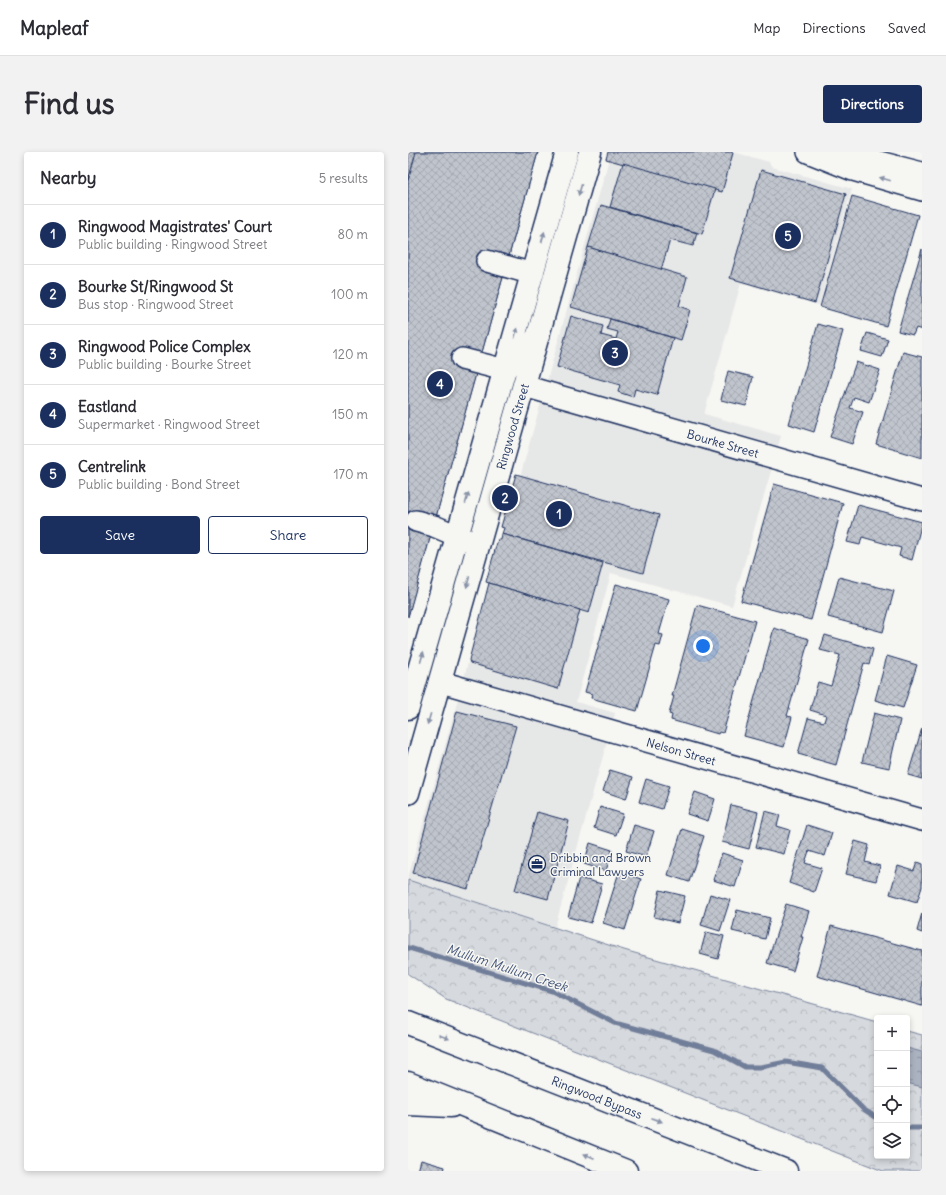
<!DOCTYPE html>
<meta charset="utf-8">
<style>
:root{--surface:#fff;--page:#f2f2f3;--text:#2b2b33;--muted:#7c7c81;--line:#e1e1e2;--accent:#1b2f5e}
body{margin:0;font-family:Delius,sans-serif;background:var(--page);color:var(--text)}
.controls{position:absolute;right:12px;bottom:12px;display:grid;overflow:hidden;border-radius:4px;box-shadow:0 2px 6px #0003}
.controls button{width:36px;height:36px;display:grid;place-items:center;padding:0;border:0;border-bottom:1px solid var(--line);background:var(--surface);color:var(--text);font:20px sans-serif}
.you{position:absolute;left:295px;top:494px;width:14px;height:14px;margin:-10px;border:3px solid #fff;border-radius:50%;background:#1a73e8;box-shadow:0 0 0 6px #1a73e833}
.badge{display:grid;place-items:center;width:26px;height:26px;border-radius:50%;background:var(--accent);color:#fff;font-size:13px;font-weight:700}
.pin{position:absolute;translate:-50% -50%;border:2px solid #fff;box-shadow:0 1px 4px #0006}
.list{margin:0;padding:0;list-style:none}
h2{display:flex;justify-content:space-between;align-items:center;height:52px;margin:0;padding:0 16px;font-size:17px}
h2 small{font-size:13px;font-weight:400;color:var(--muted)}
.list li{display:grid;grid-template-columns:26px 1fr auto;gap:12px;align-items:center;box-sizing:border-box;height:60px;padding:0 16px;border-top:1px solid var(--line)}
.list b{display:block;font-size:15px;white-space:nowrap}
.list p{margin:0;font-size:13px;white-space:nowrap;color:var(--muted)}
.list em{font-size:13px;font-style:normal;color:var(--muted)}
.actions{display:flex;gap:8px;padding:12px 16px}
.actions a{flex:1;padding:9px 0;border:1px solid var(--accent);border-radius:4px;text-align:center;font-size:14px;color:var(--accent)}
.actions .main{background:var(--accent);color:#fff}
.icon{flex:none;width:22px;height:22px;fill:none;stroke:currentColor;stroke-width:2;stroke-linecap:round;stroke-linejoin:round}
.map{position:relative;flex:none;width:514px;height:1019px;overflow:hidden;border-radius:4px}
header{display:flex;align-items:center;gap:24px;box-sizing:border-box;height:56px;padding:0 20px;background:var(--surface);border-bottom:1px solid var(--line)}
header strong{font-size:19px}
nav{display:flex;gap:22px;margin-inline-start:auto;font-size:14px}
.intro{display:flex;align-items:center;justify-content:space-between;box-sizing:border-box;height:96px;padding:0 24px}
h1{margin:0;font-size:28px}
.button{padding:10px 18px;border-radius:4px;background:var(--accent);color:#fff;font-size:14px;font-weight:700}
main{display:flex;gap:24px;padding:0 24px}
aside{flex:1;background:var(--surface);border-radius:4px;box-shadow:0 2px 6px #0003}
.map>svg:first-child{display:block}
</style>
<header>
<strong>Mapleaf</strong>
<nav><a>Map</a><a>Directions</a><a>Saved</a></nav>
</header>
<div class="intro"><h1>Find us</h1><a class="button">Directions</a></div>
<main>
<aside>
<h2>Nearby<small>5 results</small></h2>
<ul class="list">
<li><span class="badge">1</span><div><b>Ringwood Magistrates' Court</b><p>Public building · Ringwood Street</p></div><em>80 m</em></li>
<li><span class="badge">2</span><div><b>Bourke St/Ringwood St</b><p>Bus stop · Ringwood Street</p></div><em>100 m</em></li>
<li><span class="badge">3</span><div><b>Ringwood Police Complex</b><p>Public building · Bourke Street</p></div><em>120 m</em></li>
<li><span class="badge">4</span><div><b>Eastland</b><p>Supermarket · Ringwood Street</p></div><em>150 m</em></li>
<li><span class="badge">5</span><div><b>Centrelink</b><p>Public building · Bond Street</p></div><em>170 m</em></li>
</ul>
<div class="actions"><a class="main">Save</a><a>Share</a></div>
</aside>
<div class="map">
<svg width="514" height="1019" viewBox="0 0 514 1019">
<defs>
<pattern id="forest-crowns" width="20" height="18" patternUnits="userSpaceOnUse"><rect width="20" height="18" fill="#d6d9dd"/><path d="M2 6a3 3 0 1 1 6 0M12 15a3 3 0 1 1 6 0" fill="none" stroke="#b7bbc0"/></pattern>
<pattern id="water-ripples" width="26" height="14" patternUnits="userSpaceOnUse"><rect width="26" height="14" fill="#abb2c0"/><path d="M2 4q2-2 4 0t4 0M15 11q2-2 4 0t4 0" fill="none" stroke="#8a919f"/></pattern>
<pattern id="building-cross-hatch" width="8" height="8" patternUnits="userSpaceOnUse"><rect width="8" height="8" fill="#c0c4cd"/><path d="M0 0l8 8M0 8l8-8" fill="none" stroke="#a4a9b2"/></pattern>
</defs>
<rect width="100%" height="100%" fill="#f6f6f2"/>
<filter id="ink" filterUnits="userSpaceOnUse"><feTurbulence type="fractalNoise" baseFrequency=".025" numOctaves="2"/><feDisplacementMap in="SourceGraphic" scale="8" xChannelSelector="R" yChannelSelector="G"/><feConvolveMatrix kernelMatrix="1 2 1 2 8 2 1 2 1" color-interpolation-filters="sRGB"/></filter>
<g filter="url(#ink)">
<path fill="#e6e7e7" d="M203 0H325L361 10 364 15 444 37 411 153 333 131 296 262 373 284 324 454 203 421 168 550 207 561 147 775 0 728V726Z"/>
<path fill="url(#forest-crowns)" stroke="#78849e" d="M0 728 216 798 469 870V1004H499V879L514 883V1019H475L38 847 0 822Z"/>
<path fill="url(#water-ripples)" stroke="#717e99" d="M499 896 514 900V935L499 931Z"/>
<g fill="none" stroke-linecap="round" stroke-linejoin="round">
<g stroke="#717e99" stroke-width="5">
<path d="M1 796 144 839 207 871 306 898 337 915H353L378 910 414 916 455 957 469 966"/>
<path d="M499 976H514"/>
</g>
</g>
<g fill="url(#building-cross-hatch)" stroke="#1b2f5e">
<path d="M0 0H130L0 464Z"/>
<path d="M8 0H130L0 465V29Z"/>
<path d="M200 0H323L325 1 314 40 198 7Z"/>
<path d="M215 11 307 37 294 82 202 55Z"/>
<path d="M353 18 438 42 407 151 322 126Z"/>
<path d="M444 44 510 63 478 174 412 155Z"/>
<path d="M193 53 289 81 285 94 262 88 253 118 180 95Z"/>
<path d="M180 95 279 125 271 154 282 158 273 188 163 155Z"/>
<path d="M514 97V178L508 176 505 183 490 179Z"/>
<path d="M163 164 195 174 193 183 208 187 210 180 199 177 202 167 265 186 249 243 227 237 225 245 210 240 212 233 149 215Z"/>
<path d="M410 172 435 179 406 280 381 272Z"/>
<path d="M459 181 480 187 474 205 453 199Z"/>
<path d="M495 200 514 205V306L468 292Z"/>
<path d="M448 210 472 218 461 250 446 245 442 256 455 260 444 292 422 285Z"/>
<path d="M320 219 345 225 338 254 313 248Z"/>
<path d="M108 322 251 363 235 421 94 382 96 376 93 375Z"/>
<path d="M366 332 435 351 403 468 333 449Z"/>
<path d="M450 353 514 370 504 408 491 404 493 396 454 385 452 393 439 390Z"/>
<path d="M94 382 195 411 181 461 78 430 90 387 93 388Z"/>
<path d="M431 425 486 439 475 480 420 465Z"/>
<path d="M81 431 172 458 150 537 62 511 61 508Z"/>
<path d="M208 432 261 447 251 482 255 483 252 494 248 493 229 559 183 546 184 542 177 540Z"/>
<path d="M289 453 347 469 315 581 311 580 310 582 263 568 264 563 261 562 266 544H264Z"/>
<path d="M366 476 401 487 379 564 384 565 376 595 336 584Z"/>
<path d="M417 483 465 497 461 513 456 511 428 613 390 602 400 566 416 570 418 563 402 558 410 530 423 534 432 503 412 498Z"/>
<path d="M479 504 509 513 495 556 467 548Z"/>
<path d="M49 559 108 574 60 737 5 721Z"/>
<path d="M466 561 492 568 481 616 454 610Z"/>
<path d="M514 576V627L500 623Z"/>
<path d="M202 618 225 625 218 647 195 639Z"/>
<path d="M238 627 261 634 254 657 231 650Z"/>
<path d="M287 640 307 647 300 669 279 662Z"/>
<path d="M323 653 350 660 341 697 314 690Z"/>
<path d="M192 655 215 662 208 683 186 676Z"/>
<path d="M357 659 372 663 369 674 382 678 376 702 348 695Z"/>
<path d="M129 660 161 669 140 747 107 738Z"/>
<path d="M226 673 246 679 238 705 218 699Z"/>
<path d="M399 673 424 681 417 704 401 699 397 711 414 716 406 740 381 731Z"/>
<path d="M274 677 296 684 281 730 260 723Z"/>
<path d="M447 689 461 693 457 710 472 714 468 729 438 722Z"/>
<path d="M182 691 204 698 198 719 176 712Z"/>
<path d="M314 701 335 708 327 735 305 728Z"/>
<path d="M509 710 514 712V735L509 750 482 742 490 714 506 719Z"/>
<path d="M211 720 233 727 217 778 195 771Z"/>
<path d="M171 726 194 732 183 771 160 765Z"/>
<path d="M252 738 277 744 270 771 246 765Z"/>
<path d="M302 742 322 748 312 779 293 773Z"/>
<path d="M378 752 401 759 393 785H395L385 819 359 811Z"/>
<path d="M329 758 362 766 357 787 324 779Z"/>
<path d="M514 761V781L509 779Z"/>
<path d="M423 774 514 799V854L409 824Z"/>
<path d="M298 780 316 784 310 807 292 802Z"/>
<path d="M13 1008 37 1015 36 1019H10Z"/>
</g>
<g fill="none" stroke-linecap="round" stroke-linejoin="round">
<g stroke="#1b2f5e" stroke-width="24">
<g id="minor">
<path d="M400 0 445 18 514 38"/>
<path d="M432 0 514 21"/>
<path d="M79 109 125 122"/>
<path d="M54 207 97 218 131 183"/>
<path id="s1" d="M116 234 514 348"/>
<path d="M8 369 26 374 66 391"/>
<path id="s2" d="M33 530 514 668"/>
</g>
</g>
<g stroke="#1b2f5e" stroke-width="25">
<g id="major">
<path d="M0 556 159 0"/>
<path id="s3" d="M0 641 182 0"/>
</g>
</g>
<g stroke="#1b2f5e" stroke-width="25">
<g id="highway">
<path id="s4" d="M0 871 378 1019"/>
<path d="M0 931 218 1019"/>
<path d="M0 952 43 954"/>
</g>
</g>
<use href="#minor" stroke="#f6f6f2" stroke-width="21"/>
<use href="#major" stroke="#f6f6f2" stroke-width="22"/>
<use href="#highway" stroke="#f6f6f2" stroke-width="22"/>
</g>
<defs><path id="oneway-solid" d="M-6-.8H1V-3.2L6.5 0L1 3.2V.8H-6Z"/></defs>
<g fill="#8892a8">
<use href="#oneway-solid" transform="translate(477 27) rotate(-164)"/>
<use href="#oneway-solid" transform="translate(172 38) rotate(106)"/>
<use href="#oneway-solid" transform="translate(135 85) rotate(-75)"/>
<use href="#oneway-solid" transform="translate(108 181) rotate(-74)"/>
<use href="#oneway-solid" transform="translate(59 346) rotate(-74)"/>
<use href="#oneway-solid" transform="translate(60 430) rotate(105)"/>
<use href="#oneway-solid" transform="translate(14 505) rotate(-74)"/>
<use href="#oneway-solid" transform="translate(21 567) rotate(107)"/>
<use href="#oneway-solid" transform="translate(36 885) rotate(21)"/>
<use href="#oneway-solid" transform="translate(249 968) rotate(21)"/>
<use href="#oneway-solid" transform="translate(181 1004) rotate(-158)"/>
</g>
</g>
<defs>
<g id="office-ring" transform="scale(0.9)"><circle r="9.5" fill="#f6f6f2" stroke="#1b2f5e" stroke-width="1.5"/><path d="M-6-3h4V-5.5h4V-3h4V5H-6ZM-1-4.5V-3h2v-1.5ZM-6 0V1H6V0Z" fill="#1b2f5e"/></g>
</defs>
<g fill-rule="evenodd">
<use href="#office-ring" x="129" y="712"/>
</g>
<g text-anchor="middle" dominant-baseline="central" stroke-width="3" stroke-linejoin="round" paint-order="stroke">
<g font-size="12" fill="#1b2f5e" stroke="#f6f6f2">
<text stroke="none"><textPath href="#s3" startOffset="381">Ringwood Street</textPath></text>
<text stroke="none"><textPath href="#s1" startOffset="207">Bourke Street</textPath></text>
<text stroke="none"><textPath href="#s2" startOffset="250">Nelson Street</textPath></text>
<text stroke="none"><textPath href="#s4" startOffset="203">Ringwood Bypass</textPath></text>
</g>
<g font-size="12" fill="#1b2f5e" stroke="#f6f6f2" text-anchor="start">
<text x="142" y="705">Dribbin and Brown<tspan x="142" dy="14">Criminal Lawyers</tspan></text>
</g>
<g font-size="13" font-style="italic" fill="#46567b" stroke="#f6f6f2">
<text transform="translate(99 816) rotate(18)">Mullum Mullum Creek</text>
</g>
</g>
</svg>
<div class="controls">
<button>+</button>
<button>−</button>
<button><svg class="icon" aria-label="locate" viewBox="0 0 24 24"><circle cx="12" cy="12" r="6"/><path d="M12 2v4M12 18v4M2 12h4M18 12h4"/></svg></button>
<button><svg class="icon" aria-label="layers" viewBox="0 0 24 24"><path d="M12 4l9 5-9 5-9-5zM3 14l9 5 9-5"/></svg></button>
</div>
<div class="you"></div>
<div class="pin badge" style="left:151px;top:362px">1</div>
<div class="pin badge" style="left:97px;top:346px">2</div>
<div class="pin badge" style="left:207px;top:201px">3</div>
<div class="pin badge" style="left:32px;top:232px">4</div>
<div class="pin badge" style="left:380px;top:84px">5</div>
</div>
</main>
